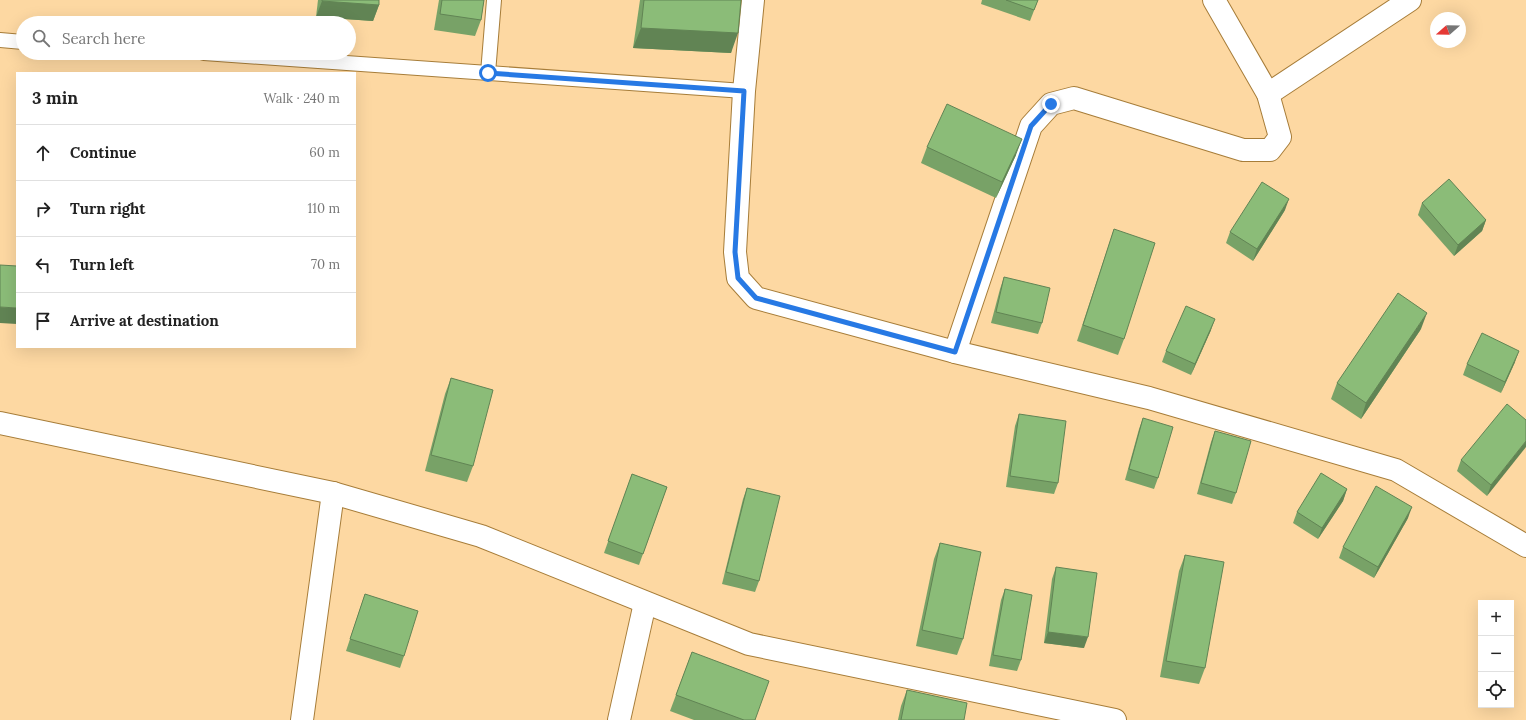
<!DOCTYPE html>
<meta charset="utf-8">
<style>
:root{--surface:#fff;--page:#f2f2f2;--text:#222;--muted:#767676;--line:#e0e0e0}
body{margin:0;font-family:Lora,serif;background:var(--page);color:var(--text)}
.controls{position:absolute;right:12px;bottom:12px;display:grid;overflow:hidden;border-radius:0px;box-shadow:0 4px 16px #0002}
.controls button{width:36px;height:36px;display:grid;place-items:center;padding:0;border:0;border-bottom:1px solid var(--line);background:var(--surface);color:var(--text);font:20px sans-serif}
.compass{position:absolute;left:1430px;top:12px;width:36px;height:36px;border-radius:50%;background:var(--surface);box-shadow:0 4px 16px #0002;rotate:250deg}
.stop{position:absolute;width:12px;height:12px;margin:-9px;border:3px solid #2779e4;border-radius:50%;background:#fff}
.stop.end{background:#2779e4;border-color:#fff;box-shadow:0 1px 4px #0008}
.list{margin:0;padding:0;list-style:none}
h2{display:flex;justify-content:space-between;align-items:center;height:52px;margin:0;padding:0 16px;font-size:17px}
h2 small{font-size:13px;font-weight:400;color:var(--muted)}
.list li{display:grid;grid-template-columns:26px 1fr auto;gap:12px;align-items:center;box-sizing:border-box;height:56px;padding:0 16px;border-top:1px solid var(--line)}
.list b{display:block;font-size:15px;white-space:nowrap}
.list em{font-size:13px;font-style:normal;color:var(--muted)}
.icon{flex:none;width:22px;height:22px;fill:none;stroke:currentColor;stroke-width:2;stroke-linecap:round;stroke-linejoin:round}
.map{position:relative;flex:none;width:1526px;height:720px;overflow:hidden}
.search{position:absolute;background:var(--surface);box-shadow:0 4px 16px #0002;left:16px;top:16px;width:340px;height:44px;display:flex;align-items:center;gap:10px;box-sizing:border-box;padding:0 14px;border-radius:22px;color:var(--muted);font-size:15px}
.panel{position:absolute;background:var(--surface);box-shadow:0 4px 16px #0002;left:16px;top:72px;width:340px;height:276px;border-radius:0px}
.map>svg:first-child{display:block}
</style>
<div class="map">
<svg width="1526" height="720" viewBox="0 0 1526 720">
<rect width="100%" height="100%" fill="#fdd8a2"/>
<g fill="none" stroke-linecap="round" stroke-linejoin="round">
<g stroke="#a77d39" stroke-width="16">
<g id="service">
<path d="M0 40 23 42"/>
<path d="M204 53 744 91"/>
<path d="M488 73 494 0"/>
</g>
</g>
<g stroke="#a77d39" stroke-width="24">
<g id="minor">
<path d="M753 0 744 91 735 252 738 278 756 298 955 352 1149 398 1396 470 1526 546"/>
<path d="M1268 94 1410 0"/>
<path d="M955 352 1031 126 1051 104 1074 98 1243 150H1270L1280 137 1268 94 1214 0"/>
<path d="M0 423 333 493 481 536 749 644 1115 720"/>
<path d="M302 720 333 493"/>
<path d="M619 720 645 603"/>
</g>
</g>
<use href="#service" stroke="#fff" stroke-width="14"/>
<use href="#minor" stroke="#fff" stroke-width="22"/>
</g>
<g fill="#78a267">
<path d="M318 0H379V5L373 21 316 17Z"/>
<path d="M439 0H484L481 20 475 36 434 30Z"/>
<path d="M640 0H741L731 53 633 48Z"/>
<path d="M982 0H1038L1030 21 981 4Z"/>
<path d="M927 147 1016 155 996 198 921 163Z"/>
<path d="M1422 203 1486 220 1482 231 1454 256 1418 215Z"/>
<path d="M1285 210 1253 261 1226 243 1230 232Z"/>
<path d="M1114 229 1124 339 1118 355 1077 341Z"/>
<path d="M1004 277 1042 323 1038 334 991 323 1000 289Z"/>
<path d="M1421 329 1361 419 1331 399 1337 383Z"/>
<path d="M1211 330 1191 375 1162 362 1166 351Z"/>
<path d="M1515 362 1501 393 1463 375 1467 364Z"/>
<path d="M451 378 473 466 467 482 425 471 445 394Z"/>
<path d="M1019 414 1058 483 1054 494 1006 487 1015 426Z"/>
<path d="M1143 418 1158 478 1154 489 1125 480 1139 429Z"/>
<path d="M1526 420 1487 496 1457 471 1461 460Z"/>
<path d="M1215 431 1236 493 1232 504 1197 494 1211 442Z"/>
<path d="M632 474 667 487 639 565 604 553Z"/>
<path d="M747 488 759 581 755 592 722 584 743 499Z"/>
<path d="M1347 489 1343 501 1318 539 1293 523 1297 512Z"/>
<path d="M1408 518 1374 578 1339 558 1343 547Z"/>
<path d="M940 543 963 639 957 655 916 646 934 559Z"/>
<path d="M1185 555 1205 668 1199 684 1160 677 1179 571Z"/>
<path d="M1056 567 1084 648 1044 643 1052 579Z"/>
<path d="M1005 589 1021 660 1017 671 989 666 1001 600Z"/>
<path d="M365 594 404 656 400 668 346 651Z"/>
<path d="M692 652 755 720H694L670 711Z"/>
<path d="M907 690 964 720H898L901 706Z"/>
</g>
<g fill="#618454">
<path d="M322 1 379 5 373 21 316 17Z"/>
<path d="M641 28 738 33 731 53 633 48Z"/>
<path d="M1022 139 1016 155 996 198 1002 182Z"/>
<path d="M1289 199 1285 210 1253 261 1257 249Z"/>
<path d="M1486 220 1482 231 1454 256 1458 245Z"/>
<path d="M0 307 17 308V324L0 323Z"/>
<path d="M1427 313 1421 329 1361 419 1366 403Z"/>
<path d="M1215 319 1211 330 1191 375 1195 364Z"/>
<path d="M1519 351 1515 362 1501 393 1505 382Z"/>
<path d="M1526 441V447L1487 496 1491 485Z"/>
<path d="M1347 489 1343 501 1318 539 1322 528Z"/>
<path d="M1412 507 1408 518 1374 578 1378 567Z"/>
<path d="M1048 632 1088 637 1084 648 1044 643Z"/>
</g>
<g fill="#8bbc78" stroke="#618454">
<path d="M322 0H379V5L322 1Z"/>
<path d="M442 0H484L481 20 440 14Z"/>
<path d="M644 0H741L738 33 641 28Z"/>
<path d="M1006 0H1038L1034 10Z"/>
<path d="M947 104 1022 139 1002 182 927 147Z"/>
<path d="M1449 179 1486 220 1458 245 1422 203Z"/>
<path d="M1262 182 1289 199 1257 249 1230 232Z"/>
<path d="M1114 229 1155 243 1124 339 1083 325Z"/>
<path d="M0 265 17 266V308L0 307Z"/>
<path d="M1004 277 1050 288 1042 323 996 312Z"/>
<path d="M1398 293 1427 313 1366 403 1337 383Z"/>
<path d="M1186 306 1215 319 1195 364 1166 351Z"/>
<path d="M1482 333 1519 351 1505 382 1467 364Z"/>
<path d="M451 378 493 390 473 466 431 455Z"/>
<path d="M1507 404 1526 420V441L1491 485 1461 460Z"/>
<path d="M1019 414 1066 421 1058 483 1010 476Z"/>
<path d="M1143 418 1173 427 1158 478 1129 469Z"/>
<path d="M1215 431 1251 441 1236 493 1201 483Z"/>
<path d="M1321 473 1347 489 1322 528 1297 512Z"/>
<path d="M632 474 667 487 643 554 608 541Z"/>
<path d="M1376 486 1412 507 1378 567 1343 547Z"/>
<path d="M747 488 780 496 759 581 726 572Z"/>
<path d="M940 543 981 552 963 639 922 630Z"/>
<path d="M1185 555 1224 562 1205 668 1166 661Z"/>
<path d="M1056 567 1097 573 1088 637 1048 632Z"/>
<path d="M1005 589 1032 595 1021 660 993 655Z"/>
<path d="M365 594 418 611 404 656 350 639Z"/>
<path d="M692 652 769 681 755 720H744L676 695Z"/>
<path d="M907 690 967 703 964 720H901Z"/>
</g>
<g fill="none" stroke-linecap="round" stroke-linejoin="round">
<path stroke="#2779e4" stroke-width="5" d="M488 73 744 91 735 252 738 278 756 298 955 352 1031 126 1051 104"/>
</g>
</svg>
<div class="controls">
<button>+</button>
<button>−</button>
<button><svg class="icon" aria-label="locate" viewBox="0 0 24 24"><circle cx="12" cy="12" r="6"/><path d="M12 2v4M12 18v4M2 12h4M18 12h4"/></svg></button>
</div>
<svg class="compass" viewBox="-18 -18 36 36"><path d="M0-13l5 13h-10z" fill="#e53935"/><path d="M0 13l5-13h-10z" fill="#767676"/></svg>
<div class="stop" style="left:488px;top:73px"></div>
<div class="stop end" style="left:1051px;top:104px"></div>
<div class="search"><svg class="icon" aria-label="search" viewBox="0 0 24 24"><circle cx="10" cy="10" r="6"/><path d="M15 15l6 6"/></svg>Search here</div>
<section class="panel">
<h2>3 min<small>Walk · 240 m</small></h2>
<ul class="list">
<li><svg class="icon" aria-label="ahead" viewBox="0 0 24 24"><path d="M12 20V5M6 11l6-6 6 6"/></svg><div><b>Continue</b></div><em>60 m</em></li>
<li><svg class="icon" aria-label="right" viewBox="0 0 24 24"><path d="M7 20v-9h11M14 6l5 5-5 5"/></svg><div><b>Turn right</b></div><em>110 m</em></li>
<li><svg class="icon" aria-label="left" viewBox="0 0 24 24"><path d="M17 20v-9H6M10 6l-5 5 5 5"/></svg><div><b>Turn left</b></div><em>70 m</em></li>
<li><svg class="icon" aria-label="arrive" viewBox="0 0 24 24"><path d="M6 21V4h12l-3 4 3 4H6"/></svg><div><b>Arrive at destination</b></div></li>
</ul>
</section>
</div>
